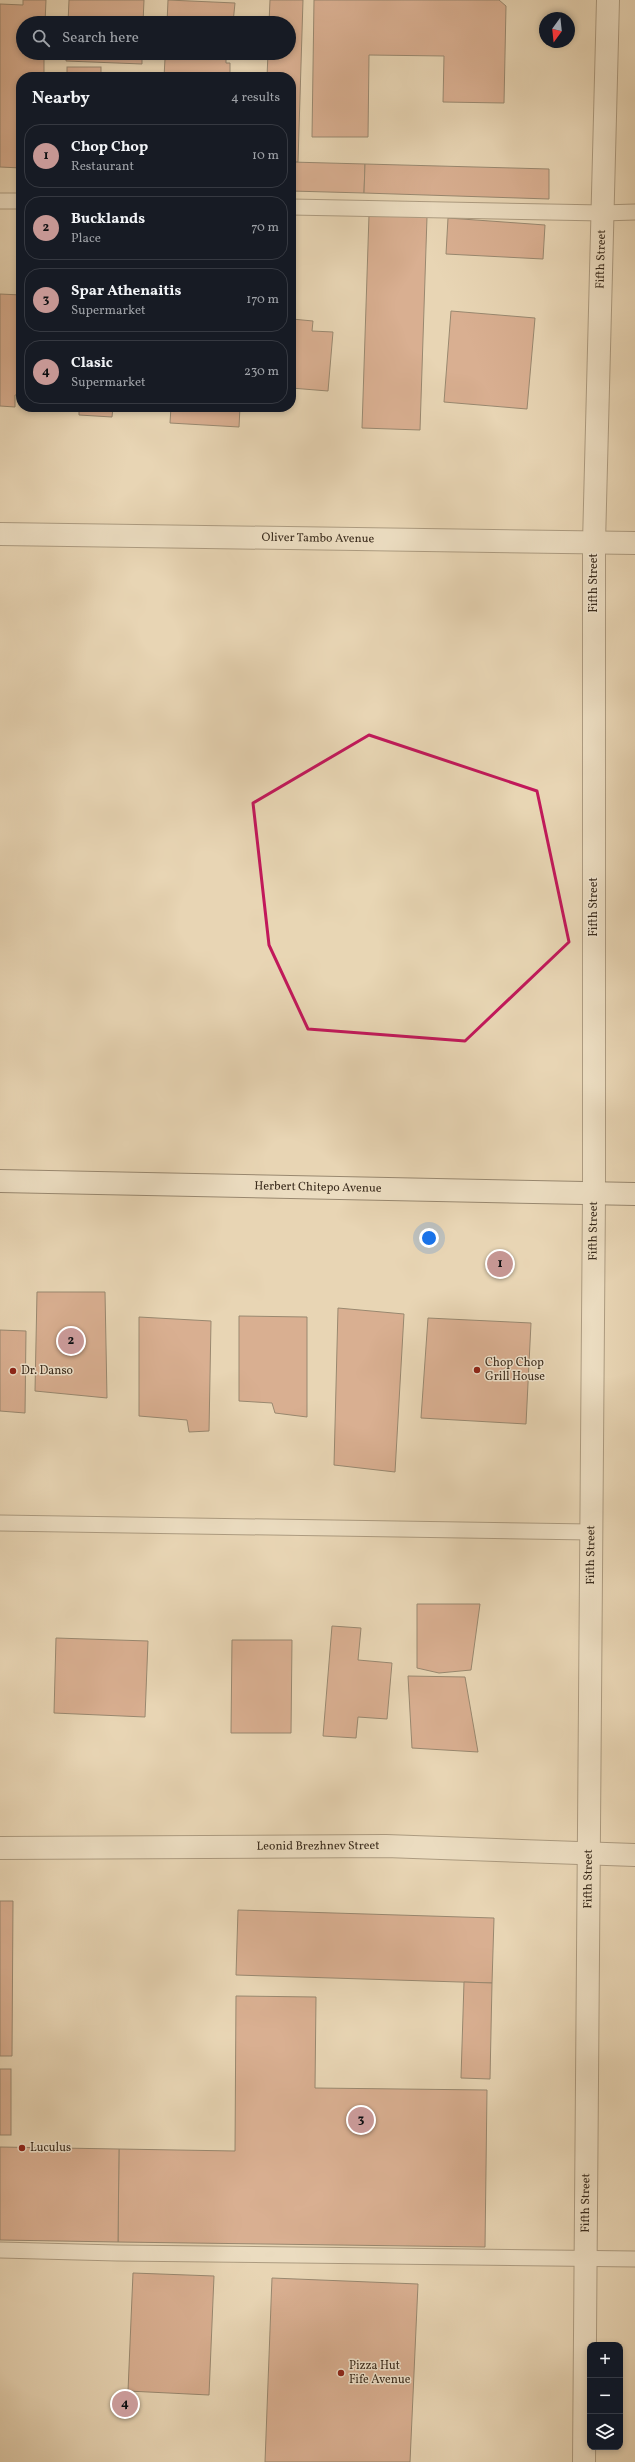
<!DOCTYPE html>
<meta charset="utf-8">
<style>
:root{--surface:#171b24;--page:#242831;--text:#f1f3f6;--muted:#9ea1a6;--line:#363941;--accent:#c59692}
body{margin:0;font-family:Vollkorn,serif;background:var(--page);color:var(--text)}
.controls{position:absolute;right:12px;bottom:12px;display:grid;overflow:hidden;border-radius:8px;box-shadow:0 2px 6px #0003}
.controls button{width:36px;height:36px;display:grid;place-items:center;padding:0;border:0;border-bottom:1px solid var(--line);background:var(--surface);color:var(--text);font:20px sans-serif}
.compass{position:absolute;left:539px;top:12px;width:36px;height:36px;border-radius:50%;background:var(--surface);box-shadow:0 2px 6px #0003;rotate:195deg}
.you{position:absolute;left:429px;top:1238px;width:14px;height:14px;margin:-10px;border:3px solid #fff;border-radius:50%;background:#1a73e8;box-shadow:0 0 0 6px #1a73e833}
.badge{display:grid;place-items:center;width:26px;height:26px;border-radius:50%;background:var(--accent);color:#111;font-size:13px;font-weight:700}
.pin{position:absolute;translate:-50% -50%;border:2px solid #fff;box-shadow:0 1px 4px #0006}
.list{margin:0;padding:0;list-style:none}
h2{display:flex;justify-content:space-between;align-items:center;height:52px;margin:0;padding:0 16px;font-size:17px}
h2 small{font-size:13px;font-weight:400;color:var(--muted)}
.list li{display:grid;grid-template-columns:26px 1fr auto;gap:12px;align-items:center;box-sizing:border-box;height:64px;margin:0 8px 8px;padding:0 8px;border:1px solid var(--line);border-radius:16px}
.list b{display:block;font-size:15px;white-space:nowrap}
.list p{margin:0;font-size:13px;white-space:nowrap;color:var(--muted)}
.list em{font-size:13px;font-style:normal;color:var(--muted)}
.icon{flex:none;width:22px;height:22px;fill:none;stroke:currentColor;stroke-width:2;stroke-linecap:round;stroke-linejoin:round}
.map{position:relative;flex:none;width:635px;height:2462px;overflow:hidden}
.search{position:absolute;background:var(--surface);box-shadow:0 2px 6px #0003;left:16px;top:16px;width:280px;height:44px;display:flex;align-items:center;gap:10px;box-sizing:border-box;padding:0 14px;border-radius:22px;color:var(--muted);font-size:15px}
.panel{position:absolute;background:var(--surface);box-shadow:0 2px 6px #0003;left:16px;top:72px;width:280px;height:340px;border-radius:16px}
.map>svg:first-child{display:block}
</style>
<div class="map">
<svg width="635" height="2462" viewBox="0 0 635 2462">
<rect width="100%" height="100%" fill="#e8d6b4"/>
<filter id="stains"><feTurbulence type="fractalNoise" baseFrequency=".005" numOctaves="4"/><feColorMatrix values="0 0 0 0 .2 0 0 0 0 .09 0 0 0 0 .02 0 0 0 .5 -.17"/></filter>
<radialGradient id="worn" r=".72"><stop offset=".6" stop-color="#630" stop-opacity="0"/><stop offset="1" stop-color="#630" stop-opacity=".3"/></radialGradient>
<g fill="#c88166" stroke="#3a2b1c">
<path d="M23 0H46L45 23H23V53H44V77H21V168L0 167V4L23 5Z"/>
<path d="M69 0H144L143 23H68Z"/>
<path d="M168 0 235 3 233 23H167Z"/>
<path d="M270 0H303L298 162H291V77H267L268 53H289V23H269Z"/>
<path d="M314 0H499L506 6 504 103 443 102 444 56 369 55 368 137H312Z"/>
<path d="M67 53H142V64L66 61Z"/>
<path d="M172 53H226V63H230V77H164L165 59H172Z"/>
<rect x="67" y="67" width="34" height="10"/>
<path d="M291 162 365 164 364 193 291 191Z"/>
<path d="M365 164 549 169V199L364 193Z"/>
<path d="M369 215 427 217 420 430 362 428Z"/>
<path d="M448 218 545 225 543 259 446 254Z"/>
<path d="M0 294 21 295V395H15V407L0 406Z"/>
<path d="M451 311 535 318 527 409 444 402Z"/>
<path d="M292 319 313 321 312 331 333 332 328 391 291 388Z"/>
<path d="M76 407H113L112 417 79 415V407Z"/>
<path d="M171 407H240L239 427 170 423Z"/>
<path d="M37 1292H105L107 1398 35 1391Z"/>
<path d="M338 1308 404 1314 395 1472 334 1465Z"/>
<path d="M239 1316 307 1317V1417L275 1413 272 1403 239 1401Z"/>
<path d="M139 1317 211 1321 209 1431 189 1432 187 1420 139 1416Z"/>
<path d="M428 1318 531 1323 526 1424 421 1418Z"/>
<path d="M0 1330 26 1331 25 1413 0 1411Z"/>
<path d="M417 1604H480L471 1670 439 1673 417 1668Z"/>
<path d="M332 1626 361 1628 358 1660 392 1663 387 1719 358 1717 356 1738 323 1736Z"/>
<path d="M56 1638 148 1641 145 1717 54 1713Z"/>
<path d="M232 1640H292L291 1733H231Z"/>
<path d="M408 1676 465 1677 478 1752 412 1748Z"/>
<path d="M0 1901H13L12 2056H0Z"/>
<path d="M238 1910 494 1918 492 1983 236 1975Z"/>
<path d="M464 1982 492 1983 490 2079 461 2078Z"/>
<path d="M236 1996 316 1997 315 2088 487 2090 485 2247 118 2242 119 2149 235 2151Z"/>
<rect x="0" y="2069" width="11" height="66"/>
<path d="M0 2147 119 2149 118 2242 0 2240Z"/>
<path d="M133 2273 214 2276 209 2395 128 2391Z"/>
<path d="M272 2278 418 2284 410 2462H265Z"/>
</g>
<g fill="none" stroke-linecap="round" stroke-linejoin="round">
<g stroke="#665642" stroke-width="17">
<g id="service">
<path d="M0 201H21"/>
<path d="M291 207 603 213 635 212"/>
<path d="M0 1523 591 1532"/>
<path d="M0 2250 117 2253 635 2259"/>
</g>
</g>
<g stroke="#665642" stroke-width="24">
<g id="minor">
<path id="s1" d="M0 534 635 543"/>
<path id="s2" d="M0 1848 386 1846 635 1855"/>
<path id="s3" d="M584 2462 594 1194V543L608 0"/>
</g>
</g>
<g stroke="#3a2b1c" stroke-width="24">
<g id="secondary">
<path id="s4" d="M0 1181 635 1194"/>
</g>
</g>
<use href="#service" stroke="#f0e4ce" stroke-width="15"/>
<use href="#minor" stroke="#f0e4ce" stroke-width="22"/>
<use href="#secondary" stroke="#f0e4ce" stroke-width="22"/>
</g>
<path d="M0 0H635V2462H0ZM369 735 537 791 569 942 465 1041 308 1029 269 945 253 803Z" fill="#e8d6b4" fill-opacity=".55" fill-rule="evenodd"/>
<path fill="none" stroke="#c2185b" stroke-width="3" stroke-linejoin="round" d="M369 735 537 791 569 942 465 1041 308 1029 269 945 253 803Z"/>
<g fill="#8f2418" stroke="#f0e4ce" stroke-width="1.5">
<circle cx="477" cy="1370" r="4"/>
<circle cx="13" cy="1371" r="4"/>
<circle cx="22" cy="2148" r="4"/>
<circle cx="341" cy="2373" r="4"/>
</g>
<g text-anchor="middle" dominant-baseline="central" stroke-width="3" stroke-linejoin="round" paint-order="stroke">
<g font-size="12" fill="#3a2b1c" stroke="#f0e4ce">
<text stroke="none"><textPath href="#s3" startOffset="2203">Fifth Street</textPath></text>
<text stroke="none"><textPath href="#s1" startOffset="318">Oliver Tambo Avenue</textPath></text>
<text transform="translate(594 583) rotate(-90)">Fifth Street</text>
<text transform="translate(594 907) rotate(-90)">Fifth Street</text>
<text stroke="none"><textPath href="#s4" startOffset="318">Herbert Chitepo Avenue</textPath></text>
<text stroke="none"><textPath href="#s3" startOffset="1231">Fifth Street</textPath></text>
<text stroke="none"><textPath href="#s3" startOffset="907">Fifth Street</textPath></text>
<text stroke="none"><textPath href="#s2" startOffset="318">Leonid Brezhnev Street</textPath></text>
<text stroke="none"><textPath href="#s3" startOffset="583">Fifth Street</textPath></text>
<text stroke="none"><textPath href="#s3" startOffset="259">Fifth Street</textPath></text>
</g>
<g font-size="12" fill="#3a2b1c" stroke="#f0e4ce" text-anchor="start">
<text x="485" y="1363">Chop Chop<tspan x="485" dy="14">Grill House</tspan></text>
<text x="21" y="1371">Dr. Danso</text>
<text x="30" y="2148">Luculus</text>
<text x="349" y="2366">Pizza Hut<tspan x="349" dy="14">Fife Avenue</tspan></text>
</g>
</g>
<rect width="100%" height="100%" filter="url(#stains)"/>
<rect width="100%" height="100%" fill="url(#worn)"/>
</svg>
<div class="controls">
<button>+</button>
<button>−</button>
<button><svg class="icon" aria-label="layers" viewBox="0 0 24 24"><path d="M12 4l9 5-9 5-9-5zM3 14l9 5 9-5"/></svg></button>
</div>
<svg class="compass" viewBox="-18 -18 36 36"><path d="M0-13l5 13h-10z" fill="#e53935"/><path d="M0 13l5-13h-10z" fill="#9ea1a6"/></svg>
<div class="you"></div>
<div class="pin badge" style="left:500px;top:1264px">1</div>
<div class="pin badge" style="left:71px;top:1341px">2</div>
<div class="pin badge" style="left:361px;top:2120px">3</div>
<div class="pin badge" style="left:125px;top:2404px">4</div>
<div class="search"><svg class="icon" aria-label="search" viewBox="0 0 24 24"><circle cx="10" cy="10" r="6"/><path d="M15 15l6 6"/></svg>Search here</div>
<section class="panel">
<h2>Nearby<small>4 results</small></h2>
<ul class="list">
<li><span class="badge">1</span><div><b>Chop Chop</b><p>Restaurant</p></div><em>10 m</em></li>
<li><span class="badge">2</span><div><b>Bucklands</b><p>Place</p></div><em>70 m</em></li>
<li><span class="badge">3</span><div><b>Spar Athenaitis</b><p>Supermarket</p></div><em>170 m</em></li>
<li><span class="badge">4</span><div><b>Clasic</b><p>Supermarket</p></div><em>230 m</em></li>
</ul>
</section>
</div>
